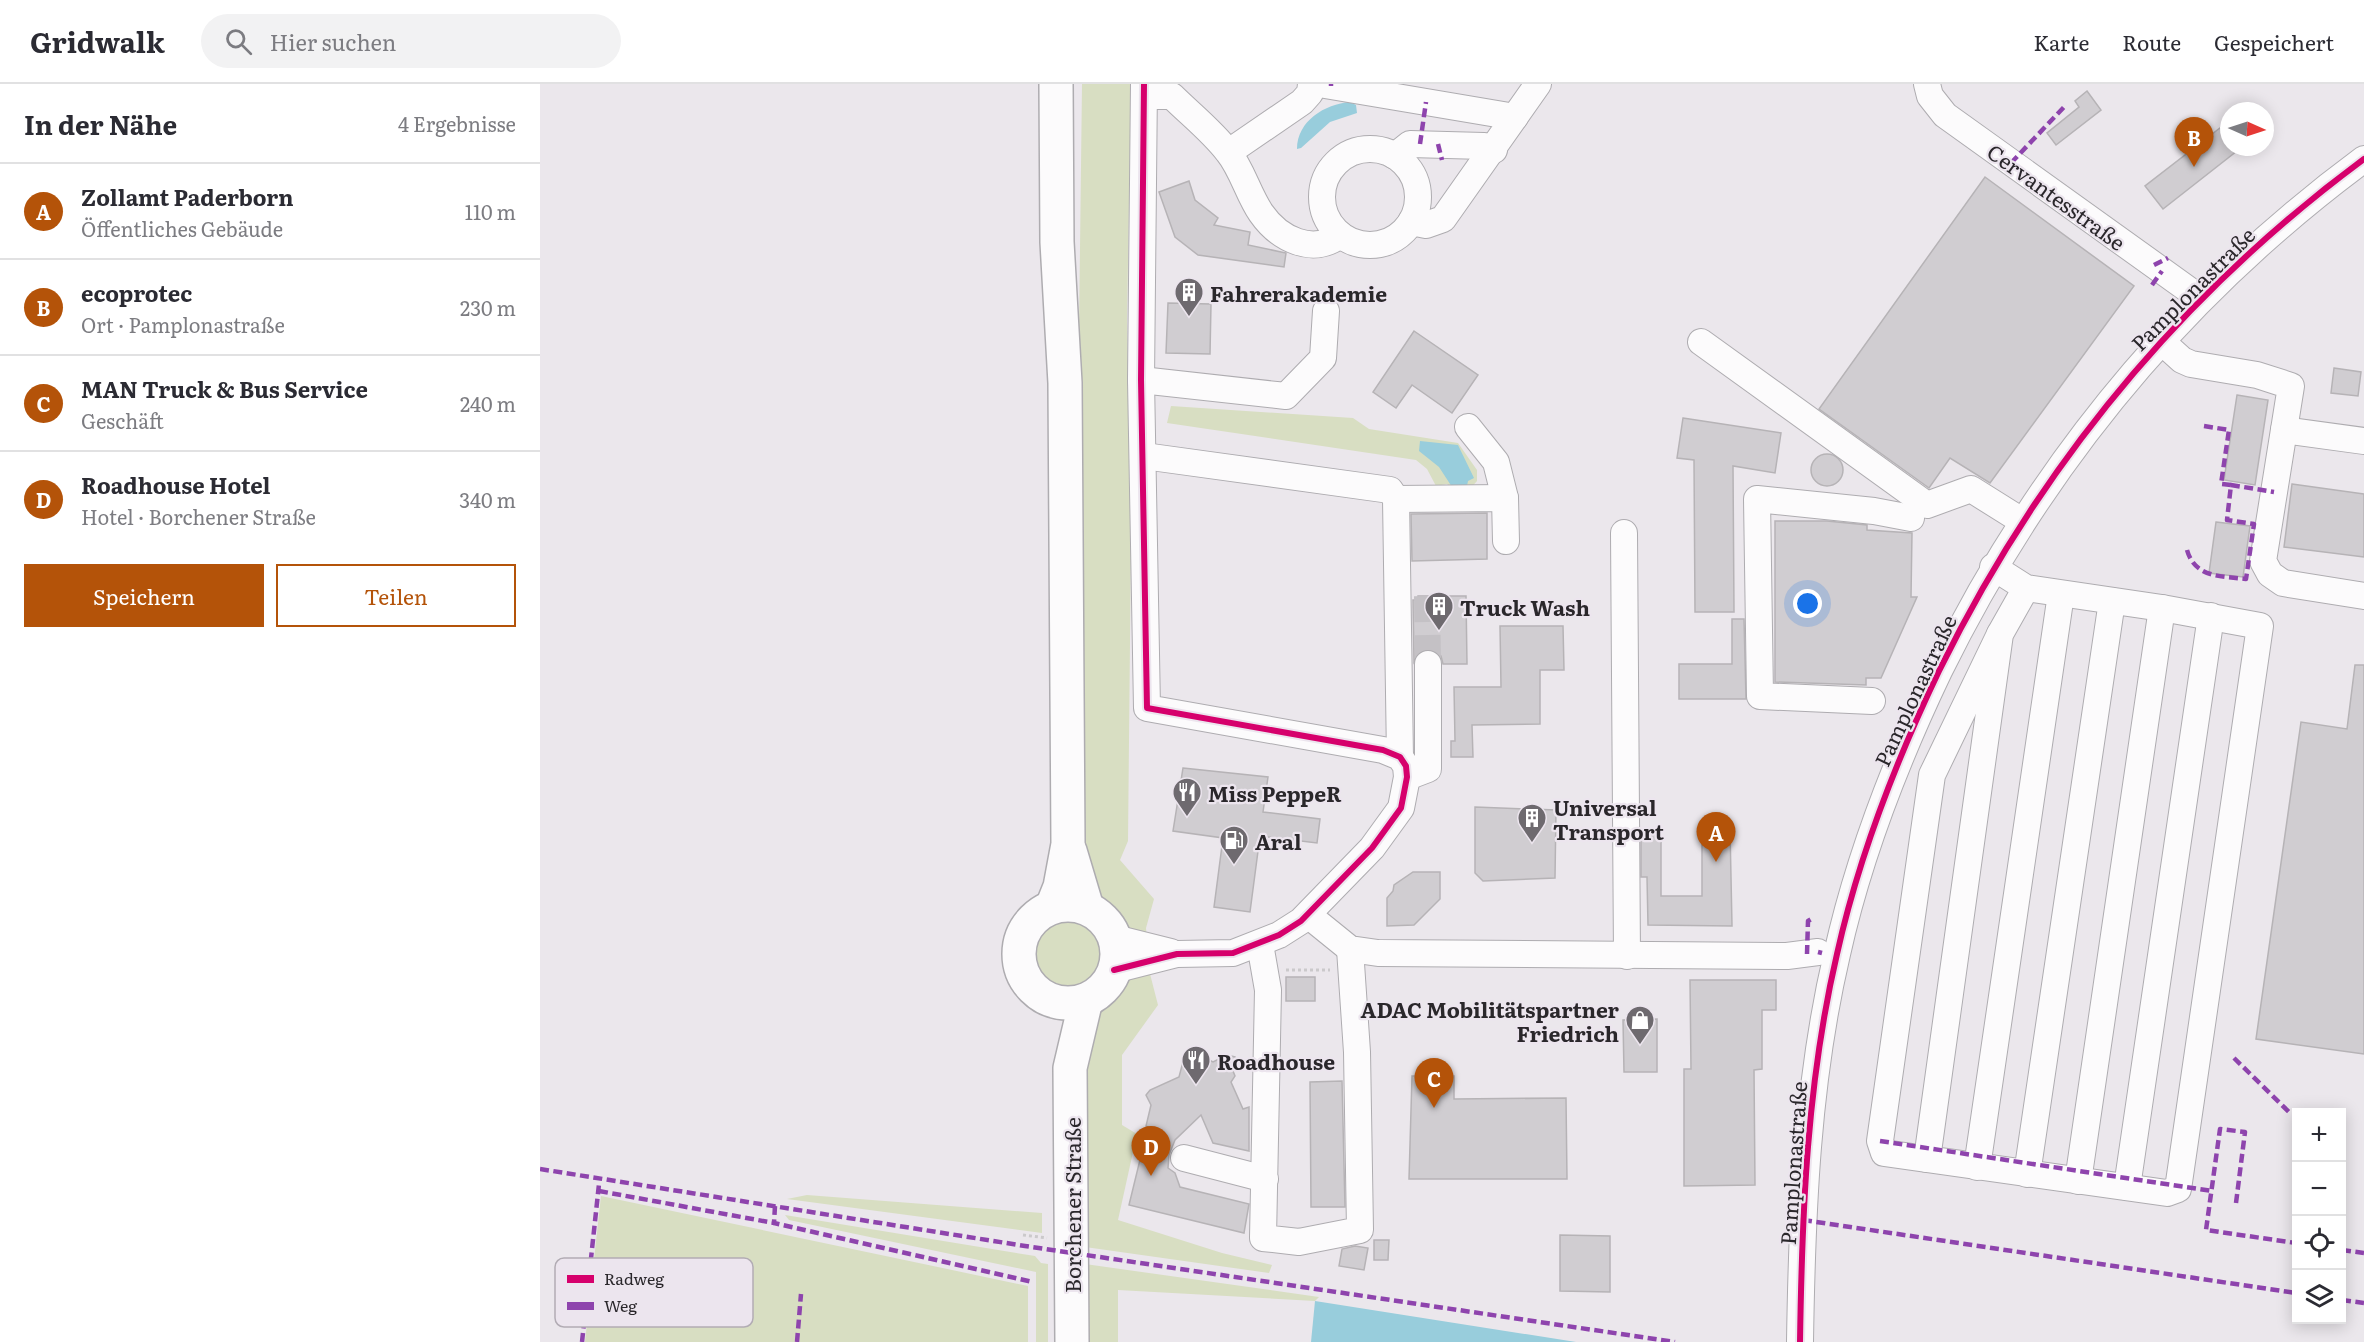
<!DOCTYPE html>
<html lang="de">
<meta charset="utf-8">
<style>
:root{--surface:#fff;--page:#f2f2f3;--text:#2b2b33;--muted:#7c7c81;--line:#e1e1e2;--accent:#b45309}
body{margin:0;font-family:Literata,serif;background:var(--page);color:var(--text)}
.controls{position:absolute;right:18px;bottom:18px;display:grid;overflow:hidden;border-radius:0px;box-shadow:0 3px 15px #0003}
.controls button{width:54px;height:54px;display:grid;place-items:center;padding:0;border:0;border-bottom:2px solid var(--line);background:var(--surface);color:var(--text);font:30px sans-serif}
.compass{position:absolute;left:1680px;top:18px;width:54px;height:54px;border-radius:50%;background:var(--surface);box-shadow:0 3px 15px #0003;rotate:93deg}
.you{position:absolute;left:1268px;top:520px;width:21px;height:21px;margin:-15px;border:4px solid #fff;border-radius:50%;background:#1a73e8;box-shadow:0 0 0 9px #1a73e833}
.badge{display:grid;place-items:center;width:39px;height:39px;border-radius:50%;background:var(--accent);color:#fff;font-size:20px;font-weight:700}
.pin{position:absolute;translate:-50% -50px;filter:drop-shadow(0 2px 3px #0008)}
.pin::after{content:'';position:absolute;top:32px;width:21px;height:18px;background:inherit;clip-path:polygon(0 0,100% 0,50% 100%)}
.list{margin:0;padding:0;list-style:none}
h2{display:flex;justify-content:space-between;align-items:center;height:78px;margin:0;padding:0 24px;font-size:26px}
h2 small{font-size:20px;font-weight:400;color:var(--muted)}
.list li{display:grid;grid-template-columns:39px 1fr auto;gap:18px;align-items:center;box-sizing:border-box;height:96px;padding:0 24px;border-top:2px solid var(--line)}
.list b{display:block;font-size:22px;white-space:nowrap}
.list p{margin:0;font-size:20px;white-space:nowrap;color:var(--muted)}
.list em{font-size:20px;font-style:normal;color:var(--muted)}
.actions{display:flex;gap:12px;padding:18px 24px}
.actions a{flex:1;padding:14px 0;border:2px solid var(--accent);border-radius:0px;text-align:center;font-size:21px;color:var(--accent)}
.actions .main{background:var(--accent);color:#fff}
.icon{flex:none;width:33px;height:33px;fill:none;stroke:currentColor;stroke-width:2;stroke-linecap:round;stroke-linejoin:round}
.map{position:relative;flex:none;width:1824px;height:1258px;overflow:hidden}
header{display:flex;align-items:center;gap:36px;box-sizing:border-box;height:84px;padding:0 30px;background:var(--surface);border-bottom:2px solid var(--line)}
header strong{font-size:28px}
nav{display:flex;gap:33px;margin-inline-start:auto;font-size:21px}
.search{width:420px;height:54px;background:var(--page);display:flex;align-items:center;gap:15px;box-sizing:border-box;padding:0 21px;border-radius:33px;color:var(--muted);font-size:22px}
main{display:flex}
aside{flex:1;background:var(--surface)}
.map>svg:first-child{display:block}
</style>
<header>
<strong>Gridwalk</strong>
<div class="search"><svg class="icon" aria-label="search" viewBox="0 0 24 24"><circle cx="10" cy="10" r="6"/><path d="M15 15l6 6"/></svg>Hier suchen</div>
<nav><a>Karte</a><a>Route</a><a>Gespeichert</a></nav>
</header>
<main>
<aside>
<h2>In der Nähe<small>4 Ergebnisse</small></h2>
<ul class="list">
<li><span class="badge">A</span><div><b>Zollamt Paderborn</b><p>Öffentliches Gebäude</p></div><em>110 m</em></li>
<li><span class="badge">B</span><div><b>ecoprotec</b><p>Ort · Pamplonastraße</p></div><em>230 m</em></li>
<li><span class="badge">C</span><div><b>MAN Truck &amp; Bus Service</b><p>Geschäft</p></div><em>240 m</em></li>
<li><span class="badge">D</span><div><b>Roadhouse Hotel</b><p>Hotel · Borchener Straße</p></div><em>340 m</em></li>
</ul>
<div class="actions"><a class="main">Speichern</a><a>Teilen</a></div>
</aside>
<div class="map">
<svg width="1824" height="1258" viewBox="0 0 1824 1258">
<rect width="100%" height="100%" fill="#ebe7ec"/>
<g fill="#d8dec2">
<path d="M542 0H591L587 237 591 460 588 757 580 776 614 815 606 844 607 855 589 847 562 820 546 794 540 737 538 330Z"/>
<path d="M631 322 813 334 829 345 918 359 937 386V397L928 407 916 408 907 400 896 402 887 385 876 376 627 339Z"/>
<circle cx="527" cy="870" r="38"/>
<path d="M609 886 618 921 582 971V1041L597 1050 578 1136 682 1169 732 1181 729 1189 545 1163 544 967 560 922 574 911 587 895Z"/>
<path d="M267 1111 502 1129V1149L247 1115Z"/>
<path d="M61 1112 488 1202V1258H45Z"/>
<path d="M245 1131 495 1172 501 1179 508 1180V1258H496V1188L249 1136Z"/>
<path d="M545 1180 779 1213 775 1217 578 1206V1258H546Z"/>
</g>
<g fill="#98cddc">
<path d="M810 18 816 21 817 29 790 38 761 64 757 65C757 37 785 20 810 18Z"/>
<path d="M880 357 918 361 934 394 928 397 927 402 912 403 899 383 879 367Z"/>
<path d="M775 1217 1036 1258H771Z"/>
</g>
<g fill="#d0cdd1" stroke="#b6b3b6" stroke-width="1.5">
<path d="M1547 7 1561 26 1516 61 1507 49 1539 23 1535 17Z"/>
<path d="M1689 37V63H1702L1623 125 1605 102Z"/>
<path d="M1445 93 1594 202 1450 399 1410 374 1389 404 1279 325Z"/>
<path d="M649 97 655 116 678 134 674 141 710 148 708 161 746 169 744 183 658 171 635 153 619 108Z"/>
<path d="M628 219 671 220 670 270 626 269Z"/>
<path d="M874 247 938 291 912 329 872 301 856 324 833 308Z"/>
<path d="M1794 284 1821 288 1818 312 1791 309Z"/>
<path d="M1697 311 1728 316 1715 401 1684 396Z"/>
<path d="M1143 334 1241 349 1235 389 1193 382 1194 528H1155L1154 376 1137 374Z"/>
<circle cx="1287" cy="386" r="16"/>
<path d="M1752 400 1824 410V473L1744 463Z"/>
<path d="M947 429V475L872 477 871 430Z"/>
<path d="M1235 437H1287L1327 441V446L1372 449 1371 513H1377L1341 594H1326V601L1235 598Z"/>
<path d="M1676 438 1710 442 1703 493 1669 489Z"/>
<path d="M878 512H926L927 580H903L901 572 889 565 880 567 874 578 873 516H878Z"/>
<path d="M1192 535H1204L1206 615H1139V580H1192Z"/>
<path d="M960 542H1023L1024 586H1000V640L932 641 933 673H911V657H915L914 603H961Z"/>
<path d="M1815 581H1824V970L1716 955 1761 638 1807 645Z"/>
<path d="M643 684 728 693 723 728 780 735 777 759 720 752 710 828 674 823 683 754 633 747Z"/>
<path d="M935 723 1016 726 1015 794 943 797 935 789Z"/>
<path d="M1101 745H1121V812H1162V745H1190L1192 842 1108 841 1107 793H1101Z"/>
<path d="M873 788H900V815L874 841 847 842V814L853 807 854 801Z"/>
<rect x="746" y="893" width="29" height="24"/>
<path d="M1150 896H1236V926H1222V985L1214 986 1215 1101 1144 1102V985H1151Z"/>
<path d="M1117 935V988H1084L1083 936Z"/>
<path d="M655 969 673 978 687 971 695 973 697 979 693 987 695 992 691 998 703 1025 709 1023V1067L673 1059 661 1031 635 1056 629 1071 628 1084 635 1089 640 1103 709 1120 704 1149 589 1121 608 1043 606 1042 611 1021 606 1011 610 1006 639 993 644 974Z"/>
<path d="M872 992H914V1015L1026 1014 1027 1095H869Z"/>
<path d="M802 997 805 1123H771L770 998Z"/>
<path d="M1020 1151 1070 1152V1208L1020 1207Z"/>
<path d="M834 1156H849L848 1176H834Z"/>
<path d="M815 1162 828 1164 824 1186 799 1182 802 1165Z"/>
</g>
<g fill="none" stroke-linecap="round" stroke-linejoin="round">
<path stroke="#c4c1c5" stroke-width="26" stroke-dasharray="26 13" stroke-linecap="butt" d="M887 512 888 580"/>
<g stroke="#aeacb0" stroke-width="28">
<g id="minor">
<path d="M779 0 975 33"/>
<path d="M1387 0 1390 12 1405 31 1660 214"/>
<path d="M604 12H632C650 30 672 47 688 68 702 85 708 110 721 129 739 155 773 172 800 151"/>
<circle cx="830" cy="113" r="48"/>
<path d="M689 68 762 18 770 9 771 0"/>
<path d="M855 72 870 60 944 62 954 66"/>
<path d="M871 138 886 141 903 135 998 0"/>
<path d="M1621 257 1642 276 1651 280 1717 291 1751 302 1723 477 1730 490 1743 499 1824 512"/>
<path d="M1161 258 1387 421 1431 405 1482 437"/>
<path d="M601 296 746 312 783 274 786 227"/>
<path d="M928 343 956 378 965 414"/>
<path d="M1744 346 1824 357"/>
<path d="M604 372 850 406 856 415 860 673"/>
<path d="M856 415 965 414 966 457"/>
<path d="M1084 449 1087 872"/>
<path d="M1453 483 1486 504 1622 524 1720 542 1638 1105 1627 1109 1344 1069 1340 1057 1392 691 1460 550"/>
<path d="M1332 617 1220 612 1217 415 1334 427 1371 434"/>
<path d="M867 693 888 685V580"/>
<path d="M768 831 810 865 838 869 1247 872 1278 868"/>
<path d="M575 854 631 868"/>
<path d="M720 860 728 906 723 1154 759 1158 820 1146 817 968 810 865"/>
<path d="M574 886 637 870 693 869 739 851 761 837 832 764 861 724 867 693 866 682 860 673 843 666 607 624 601 296 604 0"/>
<path d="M644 1074 725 1095"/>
<path d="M1387 1075 1460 550 1486 504"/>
<path d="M1437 1083 1521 510"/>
<path d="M1487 1090 1572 517"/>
<path d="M1538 1097 1622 524"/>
<path d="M1587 1103 1671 532"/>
<path d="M1260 1258C1262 1127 1267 998 1297 870 1319 771 1356 677 1399 587 1500 381 1640 211 1824 75"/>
</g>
</g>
<g stroke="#aeacb0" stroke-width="36">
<g id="major">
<circle cx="528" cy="870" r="49"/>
<path d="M532 1258 530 984 546 916"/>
</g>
</g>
<g stroke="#aeacb0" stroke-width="36">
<g id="highway">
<path d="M530 767 547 824"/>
<path d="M512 823 520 803 528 760 525 299 517 158 516 0"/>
</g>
</g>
<g stroke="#cbc9cb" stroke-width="3" stroke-dasharray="3 3" stroke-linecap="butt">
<path d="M746 886H790"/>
<path d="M483 1151 507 1154"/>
</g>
<use href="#minor" stroke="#fcfbfc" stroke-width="26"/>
<use href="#major" stroke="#fcfbfc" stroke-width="33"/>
<use href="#highway" stroke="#fcfbfc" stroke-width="33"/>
<g stroke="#8e44ad" stroke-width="4.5" stroke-dasharray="9 4.5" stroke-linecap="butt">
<path d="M791 2V0"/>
<path d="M880 60 886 18"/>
<path d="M898 60 902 76"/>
<path d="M1471 79 1524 23"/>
<path d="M1614 181 1628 174"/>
<path d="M1612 201 1622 187"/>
<path d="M1664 342 1689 346 1681 400 1691 401"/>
<path d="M1647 466C1655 494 1681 492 1706 495L1714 440 1687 436 1691 401 1734 408"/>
<path d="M1278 868 1282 869"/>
<path d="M1267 870 1268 837 1273 834"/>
<path d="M1694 974 1749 1028"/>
<path d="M1340 1057 1672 1107"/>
<path d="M0 1085 485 1162 1135 1258"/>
<path d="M59 1107 234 1139"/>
<path d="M1696 1119 1705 1048 1680 1045 1666 1146 1756 1159"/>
<path d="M235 1122 234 1139 493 1198"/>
<path d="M1263 1136 1756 1209"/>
<path d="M1802 1166 1824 1169"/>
<path d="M1802 1216 1824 1219"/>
<path d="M42 1258 59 1100"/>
<path d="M257 1258 261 1210"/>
</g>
<g stroke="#ece5ee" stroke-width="10">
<g id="cycleway">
<path d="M574 886 637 870 693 869 739 851 761 837 832 764 861 724 867 693 866 682 860 673 843 666 607 624 601 296 604 0"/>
<path d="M1260 1258C1262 1127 1267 998 1297 870 1319 771 1356 677 1399 587 1500 381 1640 211 1824 75"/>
</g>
</g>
<use href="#cycleway" stroke="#d6006c" stroke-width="6"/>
</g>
<defs>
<g id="building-pin" transform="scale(1.5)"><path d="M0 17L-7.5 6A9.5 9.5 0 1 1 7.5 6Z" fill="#6e6a6f" stroke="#ece5ee"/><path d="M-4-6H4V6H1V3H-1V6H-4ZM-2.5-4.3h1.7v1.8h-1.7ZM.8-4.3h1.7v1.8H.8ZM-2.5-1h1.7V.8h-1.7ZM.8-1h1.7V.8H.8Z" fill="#fff"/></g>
<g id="restaurant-pin" transform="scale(1.5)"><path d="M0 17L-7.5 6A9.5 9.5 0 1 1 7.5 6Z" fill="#6e6a6f" stroke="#ece5ee"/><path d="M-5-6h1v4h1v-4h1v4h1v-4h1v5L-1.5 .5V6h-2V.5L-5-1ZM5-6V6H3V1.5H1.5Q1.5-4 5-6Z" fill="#fff"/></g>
<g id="fuel-pin" transform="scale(1.5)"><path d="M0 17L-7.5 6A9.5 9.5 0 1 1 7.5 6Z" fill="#6e6a6f" stroke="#ece5ee"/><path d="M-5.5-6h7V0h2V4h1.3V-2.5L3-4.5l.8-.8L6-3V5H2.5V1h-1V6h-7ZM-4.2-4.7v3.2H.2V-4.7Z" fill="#fff"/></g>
<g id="shop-pin" transform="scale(1.5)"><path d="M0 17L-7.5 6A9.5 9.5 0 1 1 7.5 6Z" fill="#6e6a6f" stroke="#ece5ee"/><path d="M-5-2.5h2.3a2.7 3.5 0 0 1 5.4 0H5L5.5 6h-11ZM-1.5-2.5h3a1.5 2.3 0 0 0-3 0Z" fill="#fff"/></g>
</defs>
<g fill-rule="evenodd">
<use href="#building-pin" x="649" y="208"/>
<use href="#building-pin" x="899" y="522"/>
<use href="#restaurant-pin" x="647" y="708"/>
<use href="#building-pin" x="992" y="734"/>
<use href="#fuel-pin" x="694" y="756"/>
<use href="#shop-pin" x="1100" y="936"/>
<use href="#restaurant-pin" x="656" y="976"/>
</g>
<g text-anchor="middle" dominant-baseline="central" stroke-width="4.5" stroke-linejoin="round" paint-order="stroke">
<g font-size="21" fill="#2a272b" stroke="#ece5ee">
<text transform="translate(1517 112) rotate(36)">Cervantesstraße</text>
<text transform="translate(1652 204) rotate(-45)">Pamplonastraße</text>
<text transform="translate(1374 606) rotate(-65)">Pamplonastraße</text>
<text transform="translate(1252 1079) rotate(-86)">Pamplonastraße</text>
<text transform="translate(531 1121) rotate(-90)">Borchener Straße</text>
</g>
<g font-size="21" font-weight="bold" fill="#2a272b" stroke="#ece5ee" text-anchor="start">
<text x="670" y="208">Fahrerakademie</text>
<text x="920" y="522">Truck Wash</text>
<text x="668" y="708">Miss PeppeR</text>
<text x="1013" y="722">Universal<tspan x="1013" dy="24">Transport</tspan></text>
<text x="715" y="756">Aral</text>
<text x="1079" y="924" text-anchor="end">ADAC Mobilitätspartner<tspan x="1079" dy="24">Friedrich</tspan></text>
<text x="677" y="976">Roadhouse</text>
</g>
</g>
<rect x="15" y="1174" width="198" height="69" rx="9" fill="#ece5ee" stroke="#b2acb4" stroke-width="1.5"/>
<rect x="27" y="1191" width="27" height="8" fill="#d6006c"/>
<rect x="27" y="1218" width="27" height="8" fill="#8e44ad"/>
<g font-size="16" fill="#2a272b">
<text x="64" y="1201">Radweg</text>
<text x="64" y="1228">Weg</text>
</g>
</svg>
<div class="controls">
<button>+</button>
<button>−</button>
<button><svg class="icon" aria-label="locate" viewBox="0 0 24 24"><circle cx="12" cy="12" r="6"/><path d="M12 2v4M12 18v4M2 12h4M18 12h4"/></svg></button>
<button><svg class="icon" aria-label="layers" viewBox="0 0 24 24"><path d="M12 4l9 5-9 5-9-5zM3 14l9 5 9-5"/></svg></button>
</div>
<svg class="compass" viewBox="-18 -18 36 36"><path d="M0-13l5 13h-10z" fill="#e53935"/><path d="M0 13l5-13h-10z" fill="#7c7c81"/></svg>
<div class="you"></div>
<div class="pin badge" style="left:1176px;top:778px">A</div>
<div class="pin badge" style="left:1654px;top:83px">B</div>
<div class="pin badge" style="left:894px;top:1024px">C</div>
<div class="pin badge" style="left:611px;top:1092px">D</div>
</div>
</main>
